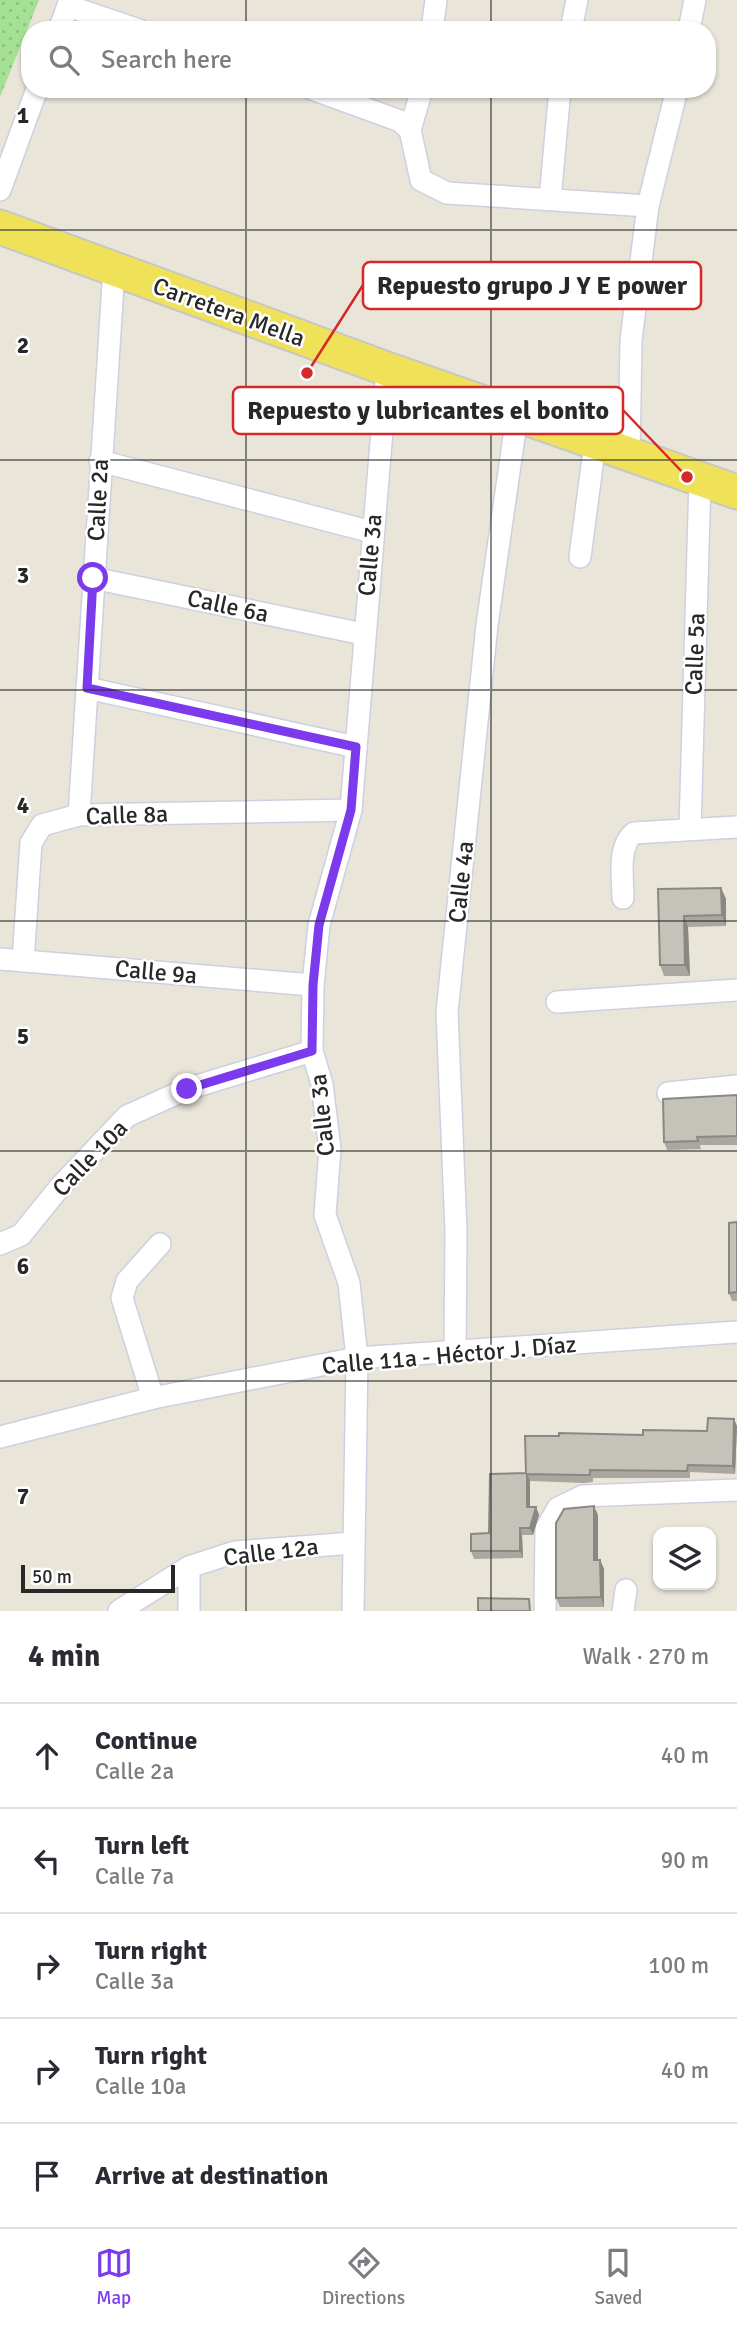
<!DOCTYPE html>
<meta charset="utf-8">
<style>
:root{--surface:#fff;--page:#f7f7f7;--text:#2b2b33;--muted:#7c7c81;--line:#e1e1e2;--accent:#7c3aed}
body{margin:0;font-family:Signika,sans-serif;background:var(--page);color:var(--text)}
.controls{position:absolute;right:21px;bottom:21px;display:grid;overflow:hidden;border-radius:14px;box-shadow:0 2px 5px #0004}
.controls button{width:63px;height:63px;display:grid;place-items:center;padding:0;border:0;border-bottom:2px solid var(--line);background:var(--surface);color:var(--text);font:35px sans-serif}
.scale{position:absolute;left:21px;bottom:18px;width:154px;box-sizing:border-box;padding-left:7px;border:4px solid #282828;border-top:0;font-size:19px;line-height:24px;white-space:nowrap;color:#282828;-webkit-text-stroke:5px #fff;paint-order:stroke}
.stop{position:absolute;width:21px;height:21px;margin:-16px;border:5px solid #7c3aed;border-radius:50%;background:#fff}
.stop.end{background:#7c3aed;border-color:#fff;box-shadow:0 2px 7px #0008}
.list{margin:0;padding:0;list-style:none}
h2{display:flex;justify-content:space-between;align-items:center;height:91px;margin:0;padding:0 28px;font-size:30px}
h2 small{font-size:23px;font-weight:400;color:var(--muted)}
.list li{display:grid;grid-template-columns:46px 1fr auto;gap:21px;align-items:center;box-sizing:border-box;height:105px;padding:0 28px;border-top:2px solid var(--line)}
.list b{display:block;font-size:26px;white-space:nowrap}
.list p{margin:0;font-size:23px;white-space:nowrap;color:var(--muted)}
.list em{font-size:23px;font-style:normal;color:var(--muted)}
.icon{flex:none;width:38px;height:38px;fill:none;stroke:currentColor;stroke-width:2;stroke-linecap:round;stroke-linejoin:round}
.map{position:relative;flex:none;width:737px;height:1611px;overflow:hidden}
.search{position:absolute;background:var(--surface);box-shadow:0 2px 5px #0004;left:21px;right:21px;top:21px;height:77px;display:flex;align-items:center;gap:18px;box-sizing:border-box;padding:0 24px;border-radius:28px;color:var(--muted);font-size:26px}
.sheet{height:616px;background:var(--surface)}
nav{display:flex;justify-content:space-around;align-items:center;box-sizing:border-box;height:98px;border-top:2px solid var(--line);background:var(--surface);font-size:19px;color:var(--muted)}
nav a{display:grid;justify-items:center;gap:4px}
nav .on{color:var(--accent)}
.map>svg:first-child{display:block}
</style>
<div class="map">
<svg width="737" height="1611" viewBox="0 0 737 1611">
<defs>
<pattern id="green-dots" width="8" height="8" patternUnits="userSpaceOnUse" patternTransform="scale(1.75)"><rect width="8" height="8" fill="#a4e195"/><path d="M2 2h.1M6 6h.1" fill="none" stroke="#8dc180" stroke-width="1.8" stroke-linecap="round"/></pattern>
</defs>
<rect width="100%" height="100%" fill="#eae5d9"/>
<path fill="url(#green-dots)" d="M0 0H39L0 97Z"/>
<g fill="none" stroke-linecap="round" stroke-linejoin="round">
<g stroke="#cecfe1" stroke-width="24">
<g id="street">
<path d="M68 6 139 30"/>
<path d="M59 30 70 0"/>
<path d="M432 30 436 0"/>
<path d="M571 30 577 0"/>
<path d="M689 30 695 0"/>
<path d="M312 89 400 121 410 130 421 180 447 193 648 206"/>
<path d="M410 130 422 89"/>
<path d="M0 190 37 89"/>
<path d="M550 199 560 89"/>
<path d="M629 455 631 340 648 206 677 89"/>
<path d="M100 461 372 532"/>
<path d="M580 557 595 443"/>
<path d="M93 578 363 634"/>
<path d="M87 688 356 747"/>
<path d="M79 815 114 269"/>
<path d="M690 829 700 479"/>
<path d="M623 898C623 878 617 846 634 833L737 827"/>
<path d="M0 959 313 985"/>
<path d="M23 961 31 843 42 825 79 815 351 810"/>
<path d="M557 1002 737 990"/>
<path d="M668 1093 737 1086"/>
<path d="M0 1244 21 1235 59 1188 127 1116 187 1089 312 1051"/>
<path d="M455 1352 456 1231 447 1012 487 625 517 416"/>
<path d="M153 1398 122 1298 127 1281 160 1244"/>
<path d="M0 1437 153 1398 357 1358 737 1332"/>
<path d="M189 1567V1611"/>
<path d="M119 1611 189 1567 235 1552 353 1543"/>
<path d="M353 1611 357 1358 349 1283 325 1215 330 1149 322 1084 312 1051 313 985 319 925 351 810 387 369"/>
<path d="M545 1611 546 1529 558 1508 583 1496 737 1490"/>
<path d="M623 1611 626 1590"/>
</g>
</g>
<g stroke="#c7c7c7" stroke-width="37">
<path id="primary" d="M0 227 387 369 737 492"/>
</g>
<use href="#street" stroke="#fff" stroke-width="21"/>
<use href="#primary" stroke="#efe259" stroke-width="33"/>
</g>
<g fill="#a9a79f">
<path d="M721 888 726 899V926L688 927 690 976H664L660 965 658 889Z"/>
<path d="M737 1095V1145H700L701 1149 667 1150 664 1142Z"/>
<path d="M737 1222V1301H732L729 1293Z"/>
<path d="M737 1426 735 1474 690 1472V1478H593V1482L584 1483 530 1481V1507H536L539 1515 533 1535H522L523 1558 474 1559 471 1551 489 1533 526 1473 643 1435 707 1431Z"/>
<path d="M598 1515V1560H600L604 1569V1607H560L556 1598Z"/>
</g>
<g fill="#8a8882">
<path d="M721 888 726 899V926L722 915Z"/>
<path d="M684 916 688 927 690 976 685 965Z"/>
<path d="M734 1419 737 1426 735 1474 733 1466Z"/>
<path d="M527 1474 530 1481V1515L527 1507Z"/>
<path d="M594 1506 598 1515V1569L594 1560Z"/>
<path d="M536 1507 539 1515 533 1535 530 1528Z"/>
<path d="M520 1528 522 1535 523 1558 520 1551Z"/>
<path d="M600 1560 604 1569V1607L601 1597Z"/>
</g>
<g fill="#c5c2b9" stroke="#8a8882" stroke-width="2">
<path d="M721 888 722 915 684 916 685 965H660L658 889Z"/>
<path d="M737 1095V1136L697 1137 698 1141 664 1142 663 1099Z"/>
<path d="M737 1222V1292L729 1293V1223Z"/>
<path d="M708 1418 734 1419 733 1466 688 1465 687 1471 590 1470V1475H581L527 1474V1507H536L530 1528H520V1551H471V1534L489 1533 490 1474 526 1473 525 1436H559V1433L643 1435V1430L707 1431Z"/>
<path d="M594 1506V1560H600L601 1597 556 1598V1523L564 1509Z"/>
<path d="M478 1598 529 1599 530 1611H478Z"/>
</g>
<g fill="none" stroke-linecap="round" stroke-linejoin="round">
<path stroke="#7c3aed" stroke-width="9" d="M93 578 87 688 356 747 351 810 319 925 313 985 312 1051 187 1089"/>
</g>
<path fill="none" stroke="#282828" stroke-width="2" stroke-opacity="0.55" d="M246 0V30M491 0V30M246 89V1611M491 89V1611M0 230H737M0 460H737M0 690H737M0 921H737M0 1151H737M0 1381H737"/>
<g text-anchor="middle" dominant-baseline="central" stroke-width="5" stroke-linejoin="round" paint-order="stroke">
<g font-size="24" fill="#282828" stroke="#fff">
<text transform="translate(229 312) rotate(20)">Carretera Mella</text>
<text transform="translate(98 500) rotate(-87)">Calle 2a</text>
<text transform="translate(370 555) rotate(-85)">Calle 3a</text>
<text transform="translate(228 606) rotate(12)">Calle 6a</text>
<text transform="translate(695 654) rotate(-88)">Calle 5a</text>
<text transform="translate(127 815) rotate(-2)">Calle 8a</text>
<text transform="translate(461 882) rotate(-84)">Calle 4a</text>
<text transform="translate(156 972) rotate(5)">Calle 9a</text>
<text transform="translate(322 1115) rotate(-96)">Calle 3a</text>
<text transform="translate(90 1158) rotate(-46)">Calle 10a</text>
<text transform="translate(449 1355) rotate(-5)">Calle 11a - Héctor J. Díaz</text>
<text transform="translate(271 1552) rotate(-7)">Calle 12a</text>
</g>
</g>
<g font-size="23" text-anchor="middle" font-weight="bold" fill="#282828" stroke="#fff" stroke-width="5" stroke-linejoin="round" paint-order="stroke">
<text x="23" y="123">1</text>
<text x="23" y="353">2</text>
<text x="23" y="583">3</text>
<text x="23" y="813">4</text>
<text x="23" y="1044">5</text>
<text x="23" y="1274">6</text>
<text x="23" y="1504">7</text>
</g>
<path fill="none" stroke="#d62828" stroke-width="2.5" d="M307 373L363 285M687 477L623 410"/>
<g fill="#d62828" stroke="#fff" stroke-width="2.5">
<circle cx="307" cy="373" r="7"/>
<circle cx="687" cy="477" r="7"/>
</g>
<g fill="#fff" stroke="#d62828" stroke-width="2.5">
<rect x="363" y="262" width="338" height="47" rx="7"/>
<rect x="233" y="387" width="390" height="47" rx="7"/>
</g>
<g font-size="26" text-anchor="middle" font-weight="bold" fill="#282828">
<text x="532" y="294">Repuesto grupo J Y E power</text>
<text x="428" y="419">Repuesto y lubricantes el bonito</text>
</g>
</svg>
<div class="controls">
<button><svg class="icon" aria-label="layers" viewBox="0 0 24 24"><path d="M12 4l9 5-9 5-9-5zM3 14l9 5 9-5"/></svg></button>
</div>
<div class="scale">50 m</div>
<div class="stop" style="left:93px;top:578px"></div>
<div class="stop end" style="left:187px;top:1089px"></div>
<div class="search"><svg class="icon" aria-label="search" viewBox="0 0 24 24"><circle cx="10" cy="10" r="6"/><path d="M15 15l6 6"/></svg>Search here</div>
</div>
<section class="sheet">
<h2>4 min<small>Walk · 270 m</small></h2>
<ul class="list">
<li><svg class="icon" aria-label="ahead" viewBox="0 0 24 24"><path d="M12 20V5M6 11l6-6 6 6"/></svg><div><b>Continue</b><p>Calle 2a</p></div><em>40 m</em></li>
<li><svg class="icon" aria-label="left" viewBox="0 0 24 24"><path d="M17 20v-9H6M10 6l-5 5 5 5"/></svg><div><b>Turn left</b><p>Calle 7a</p></div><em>90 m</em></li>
<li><svg class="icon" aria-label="right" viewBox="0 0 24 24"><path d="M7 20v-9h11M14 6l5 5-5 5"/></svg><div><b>Turn right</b><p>Calle 3a</p></div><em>100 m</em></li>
<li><svg class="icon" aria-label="right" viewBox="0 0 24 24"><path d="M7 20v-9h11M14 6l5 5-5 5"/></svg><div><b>Turn right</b><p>Calle 10a</p></div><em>40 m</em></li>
<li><svg class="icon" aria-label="arrive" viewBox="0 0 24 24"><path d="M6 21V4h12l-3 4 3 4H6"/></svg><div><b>Arrive at destination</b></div></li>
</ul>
</section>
<nav>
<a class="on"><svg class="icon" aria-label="map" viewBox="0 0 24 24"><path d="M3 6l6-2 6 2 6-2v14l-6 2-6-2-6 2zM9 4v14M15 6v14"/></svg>Map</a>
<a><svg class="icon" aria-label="directions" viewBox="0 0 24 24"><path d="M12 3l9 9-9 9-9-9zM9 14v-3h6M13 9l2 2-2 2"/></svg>Directions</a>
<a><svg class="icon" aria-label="saved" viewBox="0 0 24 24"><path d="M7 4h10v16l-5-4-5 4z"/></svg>Saved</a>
</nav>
